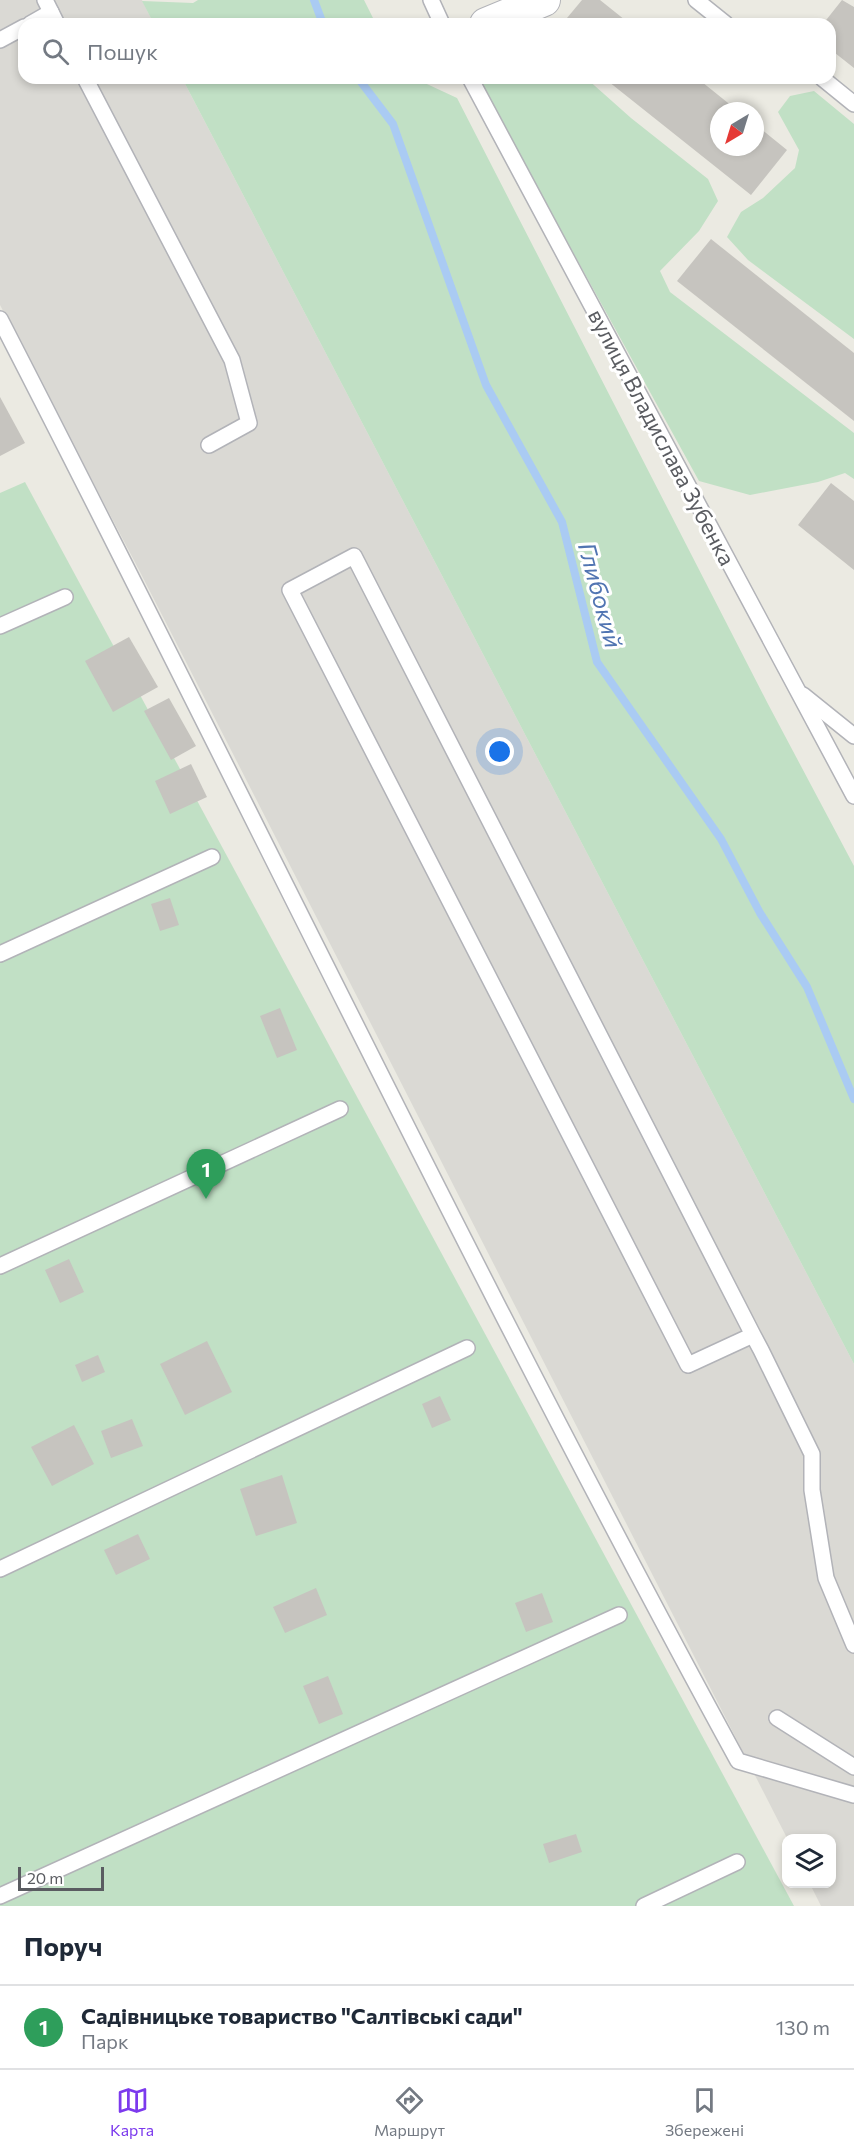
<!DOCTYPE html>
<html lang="uk">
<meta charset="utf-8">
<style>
:root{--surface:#fff;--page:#f2f2f3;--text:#1f2937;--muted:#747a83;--line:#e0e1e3;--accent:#7c3aed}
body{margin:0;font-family:Commissioner,sans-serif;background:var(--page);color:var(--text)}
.controls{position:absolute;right:18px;bottom:18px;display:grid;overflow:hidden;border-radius:12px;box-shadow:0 3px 9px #0003}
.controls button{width:54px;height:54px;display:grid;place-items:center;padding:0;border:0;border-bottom:2px solid var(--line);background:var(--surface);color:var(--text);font:30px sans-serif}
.compass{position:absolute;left:710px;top:102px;width:54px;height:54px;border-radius:50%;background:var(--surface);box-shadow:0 3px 9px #0003;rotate:218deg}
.scale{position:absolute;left:18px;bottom:15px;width:86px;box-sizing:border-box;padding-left:6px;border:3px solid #5a5c61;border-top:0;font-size:16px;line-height:21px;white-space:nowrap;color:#5a5c61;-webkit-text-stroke:4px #fff;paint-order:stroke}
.you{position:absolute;left:500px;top:752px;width:21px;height:21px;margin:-15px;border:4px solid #fff;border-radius:50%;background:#1a73e8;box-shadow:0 0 0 9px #1a73e833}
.badge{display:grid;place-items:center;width:39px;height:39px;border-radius:50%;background:var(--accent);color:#fff;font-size:20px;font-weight:700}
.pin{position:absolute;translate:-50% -50px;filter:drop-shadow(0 2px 3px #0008)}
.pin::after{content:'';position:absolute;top:32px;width:21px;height:18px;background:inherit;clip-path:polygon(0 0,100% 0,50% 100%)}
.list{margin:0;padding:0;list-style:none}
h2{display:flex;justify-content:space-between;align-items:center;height:78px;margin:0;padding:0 24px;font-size:26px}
h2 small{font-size:20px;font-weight:400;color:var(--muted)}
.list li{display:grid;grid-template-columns:39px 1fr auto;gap:18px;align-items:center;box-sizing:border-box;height:84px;padding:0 24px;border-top:2px solid var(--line)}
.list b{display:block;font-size:22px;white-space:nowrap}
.list p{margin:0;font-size:20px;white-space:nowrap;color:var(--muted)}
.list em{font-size:20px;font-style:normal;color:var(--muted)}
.icon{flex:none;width:33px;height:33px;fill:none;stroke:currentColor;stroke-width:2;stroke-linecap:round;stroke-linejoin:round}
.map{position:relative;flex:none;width:854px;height:1906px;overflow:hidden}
.search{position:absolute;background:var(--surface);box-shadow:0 3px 9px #0003;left:18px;right:18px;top:18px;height:66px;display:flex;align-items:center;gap:15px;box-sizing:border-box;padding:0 21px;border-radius:18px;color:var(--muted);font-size:22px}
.sheet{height:162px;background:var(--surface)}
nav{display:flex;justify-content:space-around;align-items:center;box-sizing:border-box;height:84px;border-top:2px solid var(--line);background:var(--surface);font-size:16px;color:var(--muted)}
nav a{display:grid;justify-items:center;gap:3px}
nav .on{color:var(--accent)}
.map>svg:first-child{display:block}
</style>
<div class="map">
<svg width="854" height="1906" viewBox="0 0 854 1906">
<rect width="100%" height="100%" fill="#ebeae2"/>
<path fill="#dad9d4" d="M0 0H142L154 24H24V78H182L854 1364V1906H821L810 1884H832V1838H787L138 568 0 305Z"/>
<g fill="#c1e0c5">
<path d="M198 0H364L376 24H154L142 1 193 3Z"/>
<path d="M182 78H414L457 98 768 704 854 866V1364Z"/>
<path d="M477 78H586L631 118 708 179 718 201 699 231 660 271 670 292 854 433V479L845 473 818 482 750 495 699 481Z"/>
<path d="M814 91 854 124V339L748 260 727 237 741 212 763 198 795 168 799 150 778 112 790 96Z"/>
<path d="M25 482 794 1906H0V493Z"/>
</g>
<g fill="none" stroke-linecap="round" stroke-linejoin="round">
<g stroke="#aacbf3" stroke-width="8">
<path d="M314 0 323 24"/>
<path d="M358 78 393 124 486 385 562 522 597 662 721 839 760 913 807 987 854 1099"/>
</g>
</g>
<g fill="#c6c4bf">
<path d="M582 0H600L630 24H562Z"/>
<path d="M842 0 854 7V68L830 49V24H823Z"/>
<path d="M604 78H697L738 111H719V147H755V124L787 150 751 195Z"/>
<path d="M711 239 854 353V421L677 281Z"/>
<path d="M0 397 25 443 0 456Z"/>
<path d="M831 483 854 501V570L798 525Z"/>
<path d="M129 637 158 687 113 712 85 661Z"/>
<path d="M169 698 196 746 171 760 144 711Z"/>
<path d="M191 764 207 797 170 814 155 781Z"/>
<path d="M170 898 179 925 160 931 151 904Z"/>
<path d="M280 1008 297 1050 277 1058 260 1016Z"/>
<path d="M69 1259 84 1292 60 1303 45 1270Z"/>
<path d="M207 1341 232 1392 185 1415 160 1364Z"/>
<path d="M98 1355 105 1372 82 1382 75 1365Z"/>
<path d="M440 1396 451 1420 432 1428 422 1404Z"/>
<path d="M132 1419 143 1446 111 1458 101 1431Z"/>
<path d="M74 1425 94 1464 52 1486 31 1447Z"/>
<path d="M282 1475 297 1523 256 1536 240 1489Z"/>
<path d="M138 1534 150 1559 116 1575 104 1550Z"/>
<path d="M316 1588 327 1615 285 1633 273 1607Z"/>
<path d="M542 1593 553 1622 526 1632 515 1603Z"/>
<path d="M328 1676 343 1714 319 1724 303 1686Z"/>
<path d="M576 1834 582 1852 549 1863 543 1844Z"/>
</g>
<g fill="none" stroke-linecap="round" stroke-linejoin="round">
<g stroke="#b2b3b8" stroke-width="18">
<g id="lane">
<path d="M45 0 57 24"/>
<path d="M431 0 442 24"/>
<path d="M696 0 726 24"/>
<path d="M30 24 51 12"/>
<path d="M0 40 24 27"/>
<path d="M85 78 232 360 249 423 209 445"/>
<path d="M470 78 854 796"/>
<path d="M822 78 854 104"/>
<path d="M0 319C247 799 479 1287 738 1761L854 1795"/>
<path d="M0 626 65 597"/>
<path d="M803 695 854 736"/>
<path d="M0 954 212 857"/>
<path d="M0 1266 340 1109"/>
<path d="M753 1335 688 1365 290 590 354 556 753 1335 761 1350 812 1454V1490L826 1578 854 1645"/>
<path d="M0 1569 467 1348"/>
<path d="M777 1718 854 1767"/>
<path d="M0 1896 619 1615"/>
<path d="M644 1906 737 1862"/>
</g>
</g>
<g stroke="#b2b3b8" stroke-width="34">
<path id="street" d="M486 24 544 0"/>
</g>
<use href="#lane" stroke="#fff" stroke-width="15"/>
<use href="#street" stroke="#fff" stroke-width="32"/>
</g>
<g text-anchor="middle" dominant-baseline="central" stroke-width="6" stroke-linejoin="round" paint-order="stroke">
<g font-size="22" fill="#5a5c61" stroke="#fff">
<text transform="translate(662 437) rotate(62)">вулиця Владислава Зубенка</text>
</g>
<g font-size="24" font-style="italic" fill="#5175b2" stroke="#fff">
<text transform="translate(601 595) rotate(75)">Глибокий</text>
</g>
</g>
</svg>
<div class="controls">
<button><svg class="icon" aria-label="layers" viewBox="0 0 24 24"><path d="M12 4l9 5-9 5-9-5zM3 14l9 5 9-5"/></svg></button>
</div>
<svg class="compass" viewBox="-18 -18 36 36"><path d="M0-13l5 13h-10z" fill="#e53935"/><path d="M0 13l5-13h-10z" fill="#747a83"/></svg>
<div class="scale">20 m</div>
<div class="you"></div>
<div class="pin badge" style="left:206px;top:1199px;background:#2e9e5b">1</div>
<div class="search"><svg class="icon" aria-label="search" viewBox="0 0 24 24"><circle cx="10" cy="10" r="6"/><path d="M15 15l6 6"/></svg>Пошук</div>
</div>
<section class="sheet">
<h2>Поруч<small></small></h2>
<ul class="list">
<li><span class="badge" style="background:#2e9e5b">1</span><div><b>Садівницьке товариство &quot;Салтівські сади&quot;</b><p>Парк</p></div><em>130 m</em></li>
</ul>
</section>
<nav>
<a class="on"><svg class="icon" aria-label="map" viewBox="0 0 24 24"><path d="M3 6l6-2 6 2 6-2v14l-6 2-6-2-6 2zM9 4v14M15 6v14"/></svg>Карта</a>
<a><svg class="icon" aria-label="directions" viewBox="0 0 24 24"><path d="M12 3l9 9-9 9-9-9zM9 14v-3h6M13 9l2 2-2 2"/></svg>Маршрут</a>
<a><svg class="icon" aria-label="saved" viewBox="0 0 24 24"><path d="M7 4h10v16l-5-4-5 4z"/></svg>Збережені</a>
</nav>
